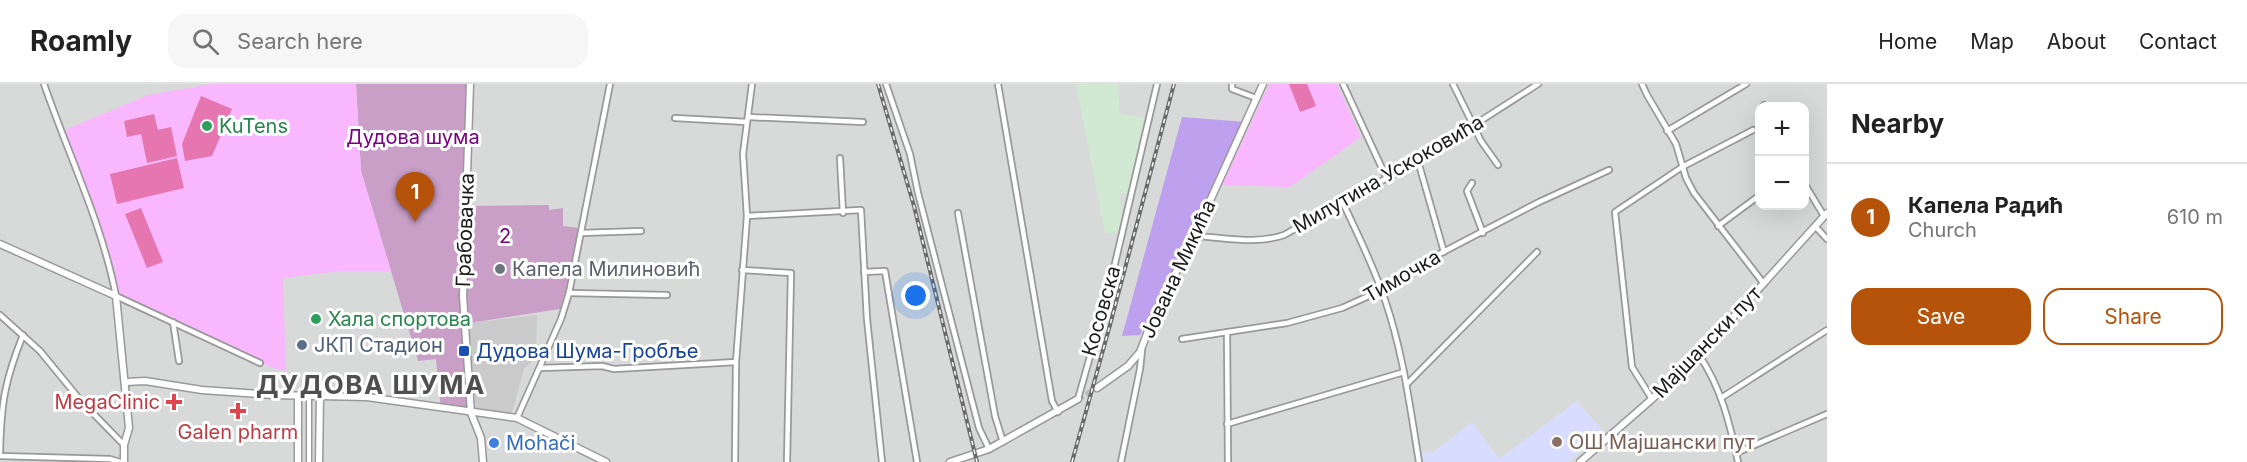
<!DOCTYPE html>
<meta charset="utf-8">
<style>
:root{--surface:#fff;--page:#f6f6f6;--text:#222;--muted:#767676;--line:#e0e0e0;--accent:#b45309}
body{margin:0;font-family:Inter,sans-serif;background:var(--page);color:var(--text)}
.controls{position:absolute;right:18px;top:18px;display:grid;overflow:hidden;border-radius:12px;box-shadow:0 6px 24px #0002}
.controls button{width:54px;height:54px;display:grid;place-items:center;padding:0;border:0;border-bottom:2px solid var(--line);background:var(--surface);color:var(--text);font:30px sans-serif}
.you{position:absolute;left:916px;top:212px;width:21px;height:21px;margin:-15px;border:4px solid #fff;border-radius:50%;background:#1a73e8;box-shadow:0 0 0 9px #1a73e833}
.badge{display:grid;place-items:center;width:39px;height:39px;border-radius:50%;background:var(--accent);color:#fff;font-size:20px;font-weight:700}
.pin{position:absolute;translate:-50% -50px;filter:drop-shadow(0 2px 3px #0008)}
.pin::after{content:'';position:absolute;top:32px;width:21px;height:18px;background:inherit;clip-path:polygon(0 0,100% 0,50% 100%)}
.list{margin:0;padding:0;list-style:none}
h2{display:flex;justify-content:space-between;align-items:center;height:78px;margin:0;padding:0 24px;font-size:26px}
h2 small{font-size:20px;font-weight:400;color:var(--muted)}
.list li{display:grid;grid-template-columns:39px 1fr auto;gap:18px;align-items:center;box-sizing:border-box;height:108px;padding:0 24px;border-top:2px solid var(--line)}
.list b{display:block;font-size:22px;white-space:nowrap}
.list p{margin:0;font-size:20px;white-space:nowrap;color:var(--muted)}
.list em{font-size:20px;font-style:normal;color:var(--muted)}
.actions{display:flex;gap:12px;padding:18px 24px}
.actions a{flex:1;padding:14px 0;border:2px solid var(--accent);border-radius:18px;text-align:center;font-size:21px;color:var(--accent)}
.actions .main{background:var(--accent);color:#fff}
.icon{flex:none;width:33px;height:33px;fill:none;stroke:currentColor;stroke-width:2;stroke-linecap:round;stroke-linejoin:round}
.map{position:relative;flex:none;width:1827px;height:378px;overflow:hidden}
header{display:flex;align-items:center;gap:36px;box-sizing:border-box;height:84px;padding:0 30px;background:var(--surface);border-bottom:2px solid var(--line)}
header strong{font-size:28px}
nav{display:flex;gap:33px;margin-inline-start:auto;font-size:21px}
.search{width:420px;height:54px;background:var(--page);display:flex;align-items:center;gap:15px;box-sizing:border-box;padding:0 21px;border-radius:18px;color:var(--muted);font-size:22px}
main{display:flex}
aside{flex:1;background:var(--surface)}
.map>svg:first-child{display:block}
</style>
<header>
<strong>Roamly</strong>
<div class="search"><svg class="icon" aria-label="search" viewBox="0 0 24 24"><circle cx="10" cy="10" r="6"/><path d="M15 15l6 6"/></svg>Search here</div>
<nav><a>Home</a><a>Map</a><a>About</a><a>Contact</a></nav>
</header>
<main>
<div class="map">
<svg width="1827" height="378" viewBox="0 0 1827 378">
<rect width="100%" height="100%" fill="#e0e7ee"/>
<path fill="#d8dada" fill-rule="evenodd" d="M0 0H1827V378H0ZM1760 22H1804V122H1760Z"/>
<path fill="#d1e8d2" d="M1076 0H1118L1120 30 1144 33 1129 110 1120 109 1122 148 1105 150Z"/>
<path fill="#d8ddff" d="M1577 317 1603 347 1568 378H1423L1421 369 1433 368 1472 338 1499 375Z"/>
<path fill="#cacaca" d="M537 231 536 268 532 277 524 285 512 329 476 326 469 239Z"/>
<path fill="#bda0ee" d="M1182 33 1246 38 1208 111 1188 159 1140 251 1122 252Z"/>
<g fill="#c99fc8">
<path d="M356 0H467L460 211 468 326 441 325 436 275 418 277 361 87Z"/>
<path d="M549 121V126L563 124V142L579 144 566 205 560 225 469 239 467 210 469 122Z"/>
</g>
<g fill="#f9b7fe">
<path d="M211 0H356L361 87 391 187H340L283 194 286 288 260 279 116 212 93 134 60 48 148 11Z"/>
<path d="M1269 0H1337L1361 53 1290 103 1222 101Z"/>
</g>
<g fill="#e576b0">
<path d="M1289 0H1307L1316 22 1300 28Z"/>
<path d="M201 12 232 25 212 72 185 77 182 60Z"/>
<path d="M154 30 158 46 171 43 177 72 147 79 141 50 127 53 124 37Z"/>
<path d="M177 74 184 104 117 120 110 90Z"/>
<path d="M141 124 163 178 147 184 125 130Z"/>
</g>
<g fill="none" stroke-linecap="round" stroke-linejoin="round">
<path stroke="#b9bec4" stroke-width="6" stroke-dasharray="6 3" stroke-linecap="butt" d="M1078 315 1097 304"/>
<g stroke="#999" stroke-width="7">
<path id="pedestrian" d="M309 312V378"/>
</g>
<g stroke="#999" stroke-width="8">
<g id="minor">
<path d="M44 0C68 70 102 139 116 212L260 279"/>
<path d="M886 0 910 70 918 109 979 344 989 365"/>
<path d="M998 0 1052 317 1058 328"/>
<path d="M1232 0V5L1256 14"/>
<path d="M1343 0 1387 95"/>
<path d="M1453 0 1481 57 1498 81"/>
<path d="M1642 0 1647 11 1676 60 1686 94 1694 109 1764 200"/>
<path d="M1764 21 1765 22"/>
<path d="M749 33 863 38"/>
<path d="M675 34 747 38"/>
<path d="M1667 47 1746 0"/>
<path d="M840 74 843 129"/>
<path d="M1418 77 1444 168"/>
<path d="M1472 99 1467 107 1483 149"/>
<path d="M1804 99 1824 132"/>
<path d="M1343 119C1358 151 1374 183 1385 216 1403 268 1410 323 1419 378"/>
<path d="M958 129 995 332 1003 358"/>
<path d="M747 132 861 126 867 235 882 378"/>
<path d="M1718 142 1760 111"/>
<path d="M1815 142 1827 155"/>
<path d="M581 149 641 147"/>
<path d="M1194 152C1224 153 1255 161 1284 151L1418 77 1538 0"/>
<path d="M742 186 791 189 787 378"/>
<path d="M864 188 885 187 917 378"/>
<path d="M569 209 667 211"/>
<path d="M0 231 40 267 81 317 124 361"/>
<path d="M173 238 179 277"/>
<path d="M1227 248 1228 378"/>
<path d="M1182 255 1287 239 1342 224 1382 206 1422 179 1539 118 1609 86"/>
<path d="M1699 271C1721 303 1730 340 1738 378"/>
<path d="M540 284 602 282 614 285 736 278"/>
<path d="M1407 300 1537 168"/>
<path d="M1721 314 1827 246"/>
<path d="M1078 315 1109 205 1157 0"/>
<path d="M1652 315 1632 283 1615 128 1682 83 1753 46"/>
<path d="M517 334 561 235 569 209 610 0"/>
<path d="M1227 340 1404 288"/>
<path d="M0 368C1 319 5 296 23 251"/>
<path d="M1736 369 1827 330"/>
<path d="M0 372 110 375 120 378"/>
<path d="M735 378 736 278 747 132 743 70 752 0"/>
<path d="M1121 378 1140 285 1142 266"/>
</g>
</g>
<g stroke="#999" stroke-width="9">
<g id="tertiary">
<path d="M470 0 463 212 471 329 481 354 483 378"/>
<path d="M0 160 116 212 129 344 124 361V378"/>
<path d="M126 298 145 297 202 306 273 311 367 313 517 334 606 378"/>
<path d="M1097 304 1128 282 1140 268 1153 234 1194 152 1263 0"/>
<path d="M298 312V378"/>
<path d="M319 378 320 312"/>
<path d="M950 378 989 365 1078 315"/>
<path d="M1580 378 1652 315 1699 271 1827 129"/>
</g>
</g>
<use href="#pedestrian" stroke="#fff" stroke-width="4"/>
<use href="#minor" stroke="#fff" stroke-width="4.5"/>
<use href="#tertiary" stroke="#fff" stroke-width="6"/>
<g stroke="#6a6a6a" stroke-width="4">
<g id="rail">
<path d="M878 0 914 122 977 378"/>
<path d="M1072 378 1110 241 1174 0"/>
</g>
</g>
<use href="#rail" stroke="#fff" stroke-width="1.5" stroke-dasharray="4.5" stroke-linecap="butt"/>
</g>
<g fill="#2e9e5b" stroke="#fff" stroke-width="2">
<circle cx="207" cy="42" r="6"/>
<circle cx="316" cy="235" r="6"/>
</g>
<circle fill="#6b7280" stroke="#fff" stroke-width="2" cx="500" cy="185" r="6"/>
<circle fill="#5c6f8a" stroke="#fff" stroke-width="2" cx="302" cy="261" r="6"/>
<rect fill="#1a4fb4" stroke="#fff" stroke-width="2" x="458" y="261" width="12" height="12" rx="3"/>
<g fill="#e0444e" stroke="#fff" stroke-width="2">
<path d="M171 309h6v6h6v6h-6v6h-6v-6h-6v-6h6z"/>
<path d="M235 318h6v6h6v6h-6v6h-6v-6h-6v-6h6z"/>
</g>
<circle fill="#8d6e63" stroke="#fff" stroke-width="2" cx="1557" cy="358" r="6"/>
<circle fill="#3f7fe0" stroke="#fff" stroke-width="2" cx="494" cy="359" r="6"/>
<g text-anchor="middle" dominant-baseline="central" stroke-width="6" stroke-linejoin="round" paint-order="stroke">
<g font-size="20" fill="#27864d" stroke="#fff" text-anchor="start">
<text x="219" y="42">KuTens</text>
<text x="328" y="235">Хала спортова</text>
</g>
<g font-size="20" fill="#790281" stroke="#fff">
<text x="413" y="53">Дудова шума</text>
<text x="505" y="152">2</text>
</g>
<g font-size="20" fill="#1c1c1c" stroke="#fff">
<text transform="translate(1388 90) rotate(-30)">Милутина Ускоковића</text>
<text transform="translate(465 146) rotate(-88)">Грабовачка</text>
<text transform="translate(1178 185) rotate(-65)">Јована Микића</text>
<text transform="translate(1402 192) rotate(-30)">Тимочка</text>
<text transform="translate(1101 227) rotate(-74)">Косовска</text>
<text transform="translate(1707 258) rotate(-46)">Мајшански пут</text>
</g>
<g font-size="20" fill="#5b616d" stroke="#fff" text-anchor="start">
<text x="512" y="185">Капела Милиновић</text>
</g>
<g font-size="20" fill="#4e5e75" stroke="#fff" text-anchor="start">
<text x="314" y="261">ЈКП Стадион</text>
</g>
<g font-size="20" fill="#164399" stroke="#fff" text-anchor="start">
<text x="476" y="267">Дудова Шума-Гробље</text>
</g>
<g font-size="20" fill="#be3a42" stroke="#fff" text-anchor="end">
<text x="160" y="318">MegaClinic</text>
<text x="238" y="348" text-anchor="middle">Galen pharm</text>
</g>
<g font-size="20" fill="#785e54" stroke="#fff" text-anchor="start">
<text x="1569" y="358">ОШ Мајшански пут</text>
</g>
<g font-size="20" fill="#366cbe" stroke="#fff" text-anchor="start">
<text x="506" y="359">Mohači</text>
</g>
<g font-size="26" font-weight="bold" letter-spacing="1.5" fill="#4f4f4f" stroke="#fff">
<text x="371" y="300">ДУДОВА ШУМА</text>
</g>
</g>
</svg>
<div class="controls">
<button>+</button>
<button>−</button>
</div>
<div class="you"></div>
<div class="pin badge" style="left:415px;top:138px">1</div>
</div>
<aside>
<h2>Nearby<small></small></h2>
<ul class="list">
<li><span class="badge">1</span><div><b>Капела Радић</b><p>Church</p></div><em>610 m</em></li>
</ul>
<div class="actions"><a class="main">Save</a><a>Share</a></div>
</aside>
</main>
